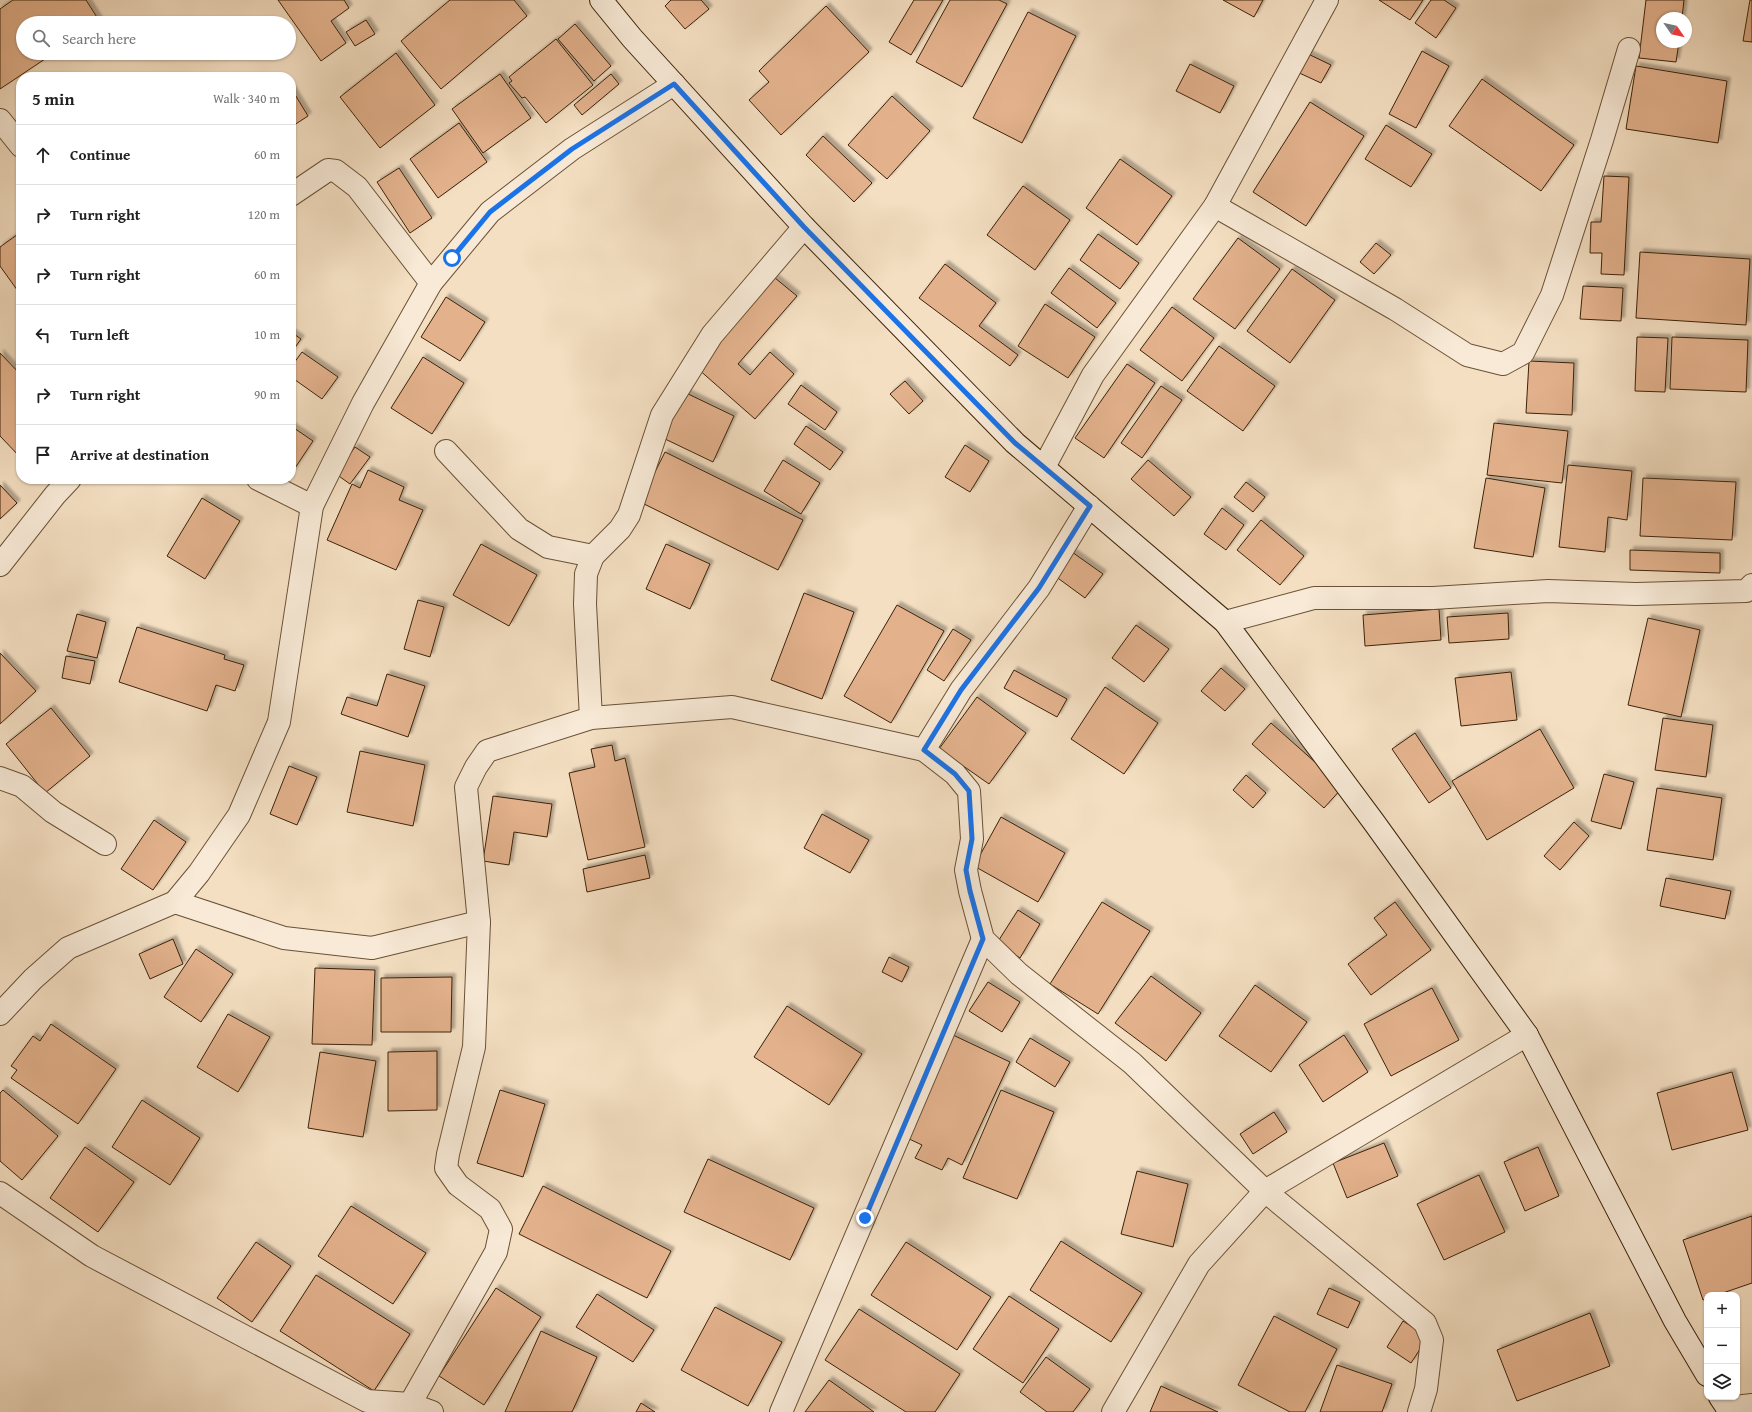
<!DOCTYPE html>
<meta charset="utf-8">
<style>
:root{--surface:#fff;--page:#f6f6f6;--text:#222;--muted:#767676;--line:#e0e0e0}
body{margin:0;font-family:"Gentium Book Plus",serif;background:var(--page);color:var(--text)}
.controls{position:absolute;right:12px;bottom:12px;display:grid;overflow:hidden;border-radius:8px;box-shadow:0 1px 3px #0004}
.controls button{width:36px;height:36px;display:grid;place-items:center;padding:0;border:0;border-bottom:1px solid var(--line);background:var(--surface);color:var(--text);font:20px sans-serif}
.compass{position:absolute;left:1656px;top:12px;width:36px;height:36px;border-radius:50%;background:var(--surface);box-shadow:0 1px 3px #0004;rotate:124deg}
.stop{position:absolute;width:12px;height:12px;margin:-9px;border:3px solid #1a73e8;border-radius:50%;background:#fff}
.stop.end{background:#1a73e8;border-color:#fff;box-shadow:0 1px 4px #0008}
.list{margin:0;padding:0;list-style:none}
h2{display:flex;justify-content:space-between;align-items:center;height:52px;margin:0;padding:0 16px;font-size:17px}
h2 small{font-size:13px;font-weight:400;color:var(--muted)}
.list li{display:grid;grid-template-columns:26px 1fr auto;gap:12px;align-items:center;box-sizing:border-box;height:60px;padding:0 16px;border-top:1px solid var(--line)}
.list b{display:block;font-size:15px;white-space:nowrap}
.list em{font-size:13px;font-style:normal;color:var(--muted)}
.icon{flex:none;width:22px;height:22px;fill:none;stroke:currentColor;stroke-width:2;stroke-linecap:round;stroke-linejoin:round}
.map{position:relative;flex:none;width:1752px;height:1412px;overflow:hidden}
.search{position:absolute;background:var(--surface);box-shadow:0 1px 3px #0004;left:16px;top:16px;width:280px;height:44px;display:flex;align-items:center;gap:10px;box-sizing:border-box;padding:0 14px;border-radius:22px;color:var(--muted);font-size:15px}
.panel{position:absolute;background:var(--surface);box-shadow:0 1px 3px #0004;left:16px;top:72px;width:280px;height:412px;border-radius:16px}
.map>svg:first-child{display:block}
</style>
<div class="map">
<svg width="1752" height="1412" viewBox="0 0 1752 1412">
<defs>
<filter id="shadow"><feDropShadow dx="3.5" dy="-3.5" stdDeviation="1" flood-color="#0004"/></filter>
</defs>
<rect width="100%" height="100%" fill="#f4dfc2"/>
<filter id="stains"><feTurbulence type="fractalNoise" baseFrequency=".005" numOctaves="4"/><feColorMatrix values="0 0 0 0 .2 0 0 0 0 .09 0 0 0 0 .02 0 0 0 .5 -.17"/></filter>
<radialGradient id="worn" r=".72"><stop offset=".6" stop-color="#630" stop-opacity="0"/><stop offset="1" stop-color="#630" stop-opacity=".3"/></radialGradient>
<g fill="#e3b28d" stroke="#3c2208" filter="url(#shadow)">
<path d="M13 0H86L100 22 98 23H23V53H54L0 89V9Z"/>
<path d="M278 0H344L349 8 331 21 346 43 321 61Z"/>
<path d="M450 0H514L527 16 441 89 401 41Z"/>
<path d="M671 0H701L709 9 685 29 665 6Z"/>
<path d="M914 0H943L911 55 889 42Z"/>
<path d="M950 0H999L1007 4 962 87 916 62Z"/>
<path d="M1223 0H1263L1254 17Z"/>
<path d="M1379 0H1423L1410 20Z"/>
<path d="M1431 0H1444L1456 8 1436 38 1415 23Z"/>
<path d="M1646 0H1684L1682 18H1662V42H1679L1676 62 1639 58Z"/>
<path d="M1750 0H1752V42L1743 41Z"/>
<path d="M826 6 869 52 781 135 749 100 769 82 759 71Z"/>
<path d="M1028 12 1076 36 1022 143 973 118Z"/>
<path d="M366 20 375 34 355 46 346 32Z"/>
<path d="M575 24 611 66 594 81 558 39Z"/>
<path d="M556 39 593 85 546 123 525 97 522 98 509 83 512 81 509 77Z"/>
<path d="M1422 51 1449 66 1416 128 1389 114Z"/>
<path d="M1304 52 1331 65 1321 83 1295 71Z"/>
<path d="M396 53 435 105 380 148 340 97Z"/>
<path d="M1190 64 1234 86 1220 113 1176 91Z"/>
<path d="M1636 66 1727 81 1718 143 1626 129Z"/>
<path d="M500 74 531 118 483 153 452 109Z"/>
<path d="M611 74 619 84 582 115 574 105Z"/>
<path d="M1482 79 1574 145 1541 191 1449 126Z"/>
<path d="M291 88 308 116 291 127Z"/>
<path d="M892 96 930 131 887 179 848 145Z"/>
<path d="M1310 102 1364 136 1306 226 1253 192Z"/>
<path d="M459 123 487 162 438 198 410 159Z"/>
<path d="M1386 125 1432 154 1411 187 1365 159Z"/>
<path d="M823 136 872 183 854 202 806 155Z"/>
<path d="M1120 159 1172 196 1137 245 1086 208Z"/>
<path d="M399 168 432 218 410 233 377 182Z"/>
<path d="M1604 176 1629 177 1624 275 1601 274 1602 253H1590L1591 222H1601Z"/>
<path d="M1023 186 1070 220 1035 270 987 235Z"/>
<path d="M21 232V293L20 294 0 266V247Z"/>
<path d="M1098 234 1139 263 1120 289 1080 260Z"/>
<path d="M1238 238 1280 269 1235 329 1193 299Z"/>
<path d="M1376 243 1391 255 1374 274 1360 262Z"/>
<path d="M1640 252 1750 259 1746 325 1636 318Z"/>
<path d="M945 264 996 303 979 326 1018 355 1010 366 919 298Z"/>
<path d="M1069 268 1116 303 1097 328 1051 293Z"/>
<path d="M1292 269 1335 300 1290 363 1247 331Z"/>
<path d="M775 278 797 296 738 364 750 375 770 352 794 374 755 419 697 368Z"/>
<path d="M1583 286 1623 288 1621 321 1580 319Z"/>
<path d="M446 297 485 322 460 361 421 337Z"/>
<path d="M1045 304 1095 337 1068 378 1018 346Z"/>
<path d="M1172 307 1214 338 1182 381 1140 350Z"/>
<path d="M291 332 301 339 291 353Z"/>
<path d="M1637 337 1668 338 1665 392 1635 391Z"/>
<path d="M1672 337 1748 340 1746 392 1670 389Z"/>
<path d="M1219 346 1275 386 1243 431 1187 391Z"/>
<path d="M302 352 338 377 322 399 291 377V367Z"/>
<path d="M0 353 21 375V458L0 436Z"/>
<path d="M423 357 464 383 432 434 391 408Z"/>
<path d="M1529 361 1574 363 1572 415 1526 413Z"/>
<path d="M1127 364 1155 383 1104 458 1075 438Z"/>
<path d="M905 381 923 401 909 414 890 394Z"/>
<path d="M801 385 837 412 825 430 788 404Z"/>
<path d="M1161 386 1182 400 1142 458 1121 443Z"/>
<path d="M684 392 734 416 713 462 663 438Z"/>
<path d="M1494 423 1568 431 1562 483 1487 475Z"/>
<path d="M291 426 313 441 291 474Z"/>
<path d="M806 426 843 452 830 470 794 444Z"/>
<path d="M965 445 989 461 970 492 945 477Z"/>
<path d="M355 447 370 457 350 484 336 474Z"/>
<path d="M665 452 803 520 778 570 640 502Z"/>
<path d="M783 460 820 483 801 514 764 491Z"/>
<path d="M1148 460 1191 497 1174 516 1131 479Z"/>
<path d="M1568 465 1632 471 1627 520 1608 517 1605 552 1559 547Z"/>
<path d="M368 470 404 487 399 500 423 510 396 570 327 540 352 484 360 488Z"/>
<path d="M1486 478 1545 488 1533 557 1474 548Z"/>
<path d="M1643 478 1736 482 1732 540 1640 536Z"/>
<path d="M1246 482 1265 497 1253 512 1234 497Z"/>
<path d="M0 485 17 503 0 519Z"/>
<path d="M202 498 240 521 205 579 167 556Z"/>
<path d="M1222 508 1244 525 1226 550 1204 534Z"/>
<path d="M1261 520 1304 556 1280 585 1237 550Z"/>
<path d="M481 544 537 575 509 626 453 595Z"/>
<path d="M666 544 710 564 690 609 646 589Z"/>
<path d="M1630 550 1720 553V573L1630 570Z"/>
<path d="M1072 552 1103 574 1085 598 1055 576Z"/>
<path d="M804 593 854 612 822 699 771 680Z"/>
<path d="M418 600 444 607 430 657 404 649Z"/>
<path d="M897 605 944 631 891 723 844 696Z"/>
<path d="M1439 609 1441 640 1365 646 1363 615Z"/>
<path d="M1508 613 1509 639 1449 643 1447 617Z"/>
<path d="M77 614 106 622 97 658 67 651Z"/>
<path d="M1648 618 1700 630 1681 717 1628 705Z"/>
<path d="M1136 625 1169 649 1144 682 1112 658Z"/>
<path d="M137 627 225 655 224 659 244 665 235 691 216 685 207 711 119 682Z"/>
<path d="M953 629 971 640 944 681 927 670Z"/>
<path d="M0 653 36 691 0 724Z"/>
<path d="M66 656 95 661 90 684 62 678Z"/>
<path d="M1221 668 1245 689 1225 711 1201 691Z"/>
<path d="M1014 670 1067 699 1057 717 1004 688Z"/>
<path d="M1511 672 1517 720 1461 726 1455 678Z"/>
<path d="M387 674 425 686 408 737 341 714 347 697 377 706Z"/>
<path d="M1105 687 1158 723 1124 774 1071 739Z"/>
<path d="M977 697 1026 733 989 784 939 749Z"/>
<path d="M51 708 90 756 45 793 6 744Z"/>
<path d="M1663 718 1713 725 1706 777 1655 770Z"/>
<path d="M1271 723 1343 787 1324 808 1252 744Z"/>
<path d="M1540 729 1574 788 1487 840 1452 781Z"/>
<path d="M1415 733 1451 788 1429 803 1392 749Z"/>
<path d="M612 745 615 761 625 758 645 847 588 860 569 773 595 767 591 749Z"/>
<path d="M360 751 425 765 413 826 347 812Z"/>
<path d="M289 766 317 777 297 825 270 814Z"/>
<path d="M1604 774 1634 782 1621 829 1591 821Z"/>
<path d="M1246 775 1266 793 1253 808 1233 790Z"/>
<path d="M1657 788 1722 798 1713 860 1647 850Z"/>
<path d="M493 796 552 804 547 837 514 832 509 865 483 861Z"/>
<path d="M822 814 869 840 850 873 804 848Z"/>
<path d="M1001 817 1065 853 1038 902 974 866Z"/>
<path d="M154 820 186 842 153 890 121 869Z"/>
<path d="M1574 822 1589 836 1560 870 1544 856Z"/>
<path d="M645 855 650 878 587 892 583 869Z"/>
<path d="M1666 878 1731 891 1725 919 1660 906Z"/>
<path d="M1102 902 1150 931 1098 1014 1050 984Z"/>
<path d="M1395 902 1431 950 1371 995 1348 964 1387 935 1374 918Z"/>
<path d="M1018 910 1040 924 1020 958 997 943Z"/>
<path d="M173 939 183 964 150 979 139 954Z"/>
<path d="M196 949 233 974 201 1022 164 997Z"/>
<path d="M889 957 909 967 902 982 882 972Z"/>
<path d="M315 968 375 970 372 1045 312 1044Z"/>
<path d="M1151 976 1201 1013 1166 1061 1115 1023Z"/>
<path d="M452 977 451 1032H381V978Z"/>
<path d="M988 982 1020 1002 1002 1032 969 1011Z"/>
<path d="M1255 985 1307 1022 1271 1072 1219 1036Z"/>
<path d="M1432 988 1459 1040 1391 1076 1364 1024Z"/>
<path d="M787 1006 862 1054 829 1105 754 1057Z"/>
<path d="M228 1014 270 1037 238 1092 197 1067Z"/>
<path d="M51 1024 116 1069 78 1124 11 1078 17 1070 11 1066 33 1036 40 1041Z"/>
<path d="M953 1035 1010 1062 962 1165 948 1158 942 1170 915 1158 922 1145 905 1137Z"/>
<path d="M1344 1035 1368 1072 1323 1102 1299 1065Z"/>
<path d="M1030 1038 1070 1062 1055 1087 1016 1062Z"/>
<path d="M437 1051V1110L388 1111V1052Z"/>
<path d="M320 1052 376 1061 363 1137 308 1128Z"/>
<path d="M1732 1072 1748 1130 1672 1150 1657 1093Z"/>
<path d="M3 1090 58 1136 22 1180 0 1161V1093Z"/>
<path d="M500 1090 545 1104 523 1177 477 1163Z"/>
<path d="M1001 1090 1054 1112 1017 1199 963 1178Z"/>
<path d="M142 1100 200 1138 170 1185 112 1147Z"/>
<path d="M1274 1112 1287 1132 1253 1154 1240 1134Z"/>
<path d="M1384 1143 1398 1176 1347 1198 1333 1163Z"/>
<path d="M85 1147 134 1182 98 1232 50 1198Z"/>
<path d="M1538 1147 1559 1196 1525 1211 1504 1162Z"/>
<path d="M708 1159 814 1208 790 1260 684 1212Z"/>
<path d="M1137 1171 1188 1184 1173 1247 1121 1234Z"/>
<path d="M1479 1175 1505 1232 1444 1260 1417 1204Z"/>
<path d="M543 1186 671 1251 647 1298 519 1234Z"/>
<path d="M351 1206 426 1253 393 1304 318 1256Z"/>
<path d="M1752 1216V1283L1717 1295H1707V1298L1703 1300 1683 1240Z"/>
<path d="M1061 1241 1142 1293 1111 1342 1030 1290Z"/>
<path d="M256 1242 291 1266 252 1322 217 1298Z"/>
<path d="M906 1242 991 1297 957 1350 871 1295Z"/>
<path d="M316 1275 410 1334 374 1391 280 1331Z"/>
<path d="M496 1288 541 1317 484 1405 439 1376Z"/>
<path d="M1329 1288 1360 1302 1348 1328 1317 1314Z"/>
<path d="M597 1294 654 1330 633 1362 576 1327Z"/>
<path d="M1009 1296 1059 1329 1023 1383 973 1349Z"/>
<path d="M715 1307 782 1342 748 1406 681 1370Z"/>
<path d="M859 1309 960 1374 935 1412H906L825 1360Z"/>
<path d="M1590 1313 1610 1366 1517 1401 1497 1350Z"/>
<path d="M1274 1316 1337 1349 1305 1412H1290L1238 1385Z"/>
<path d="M1403 1321 1428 1337 1411 1363 1387 1347Z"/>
<path d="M541 1331 597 1357 572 1412H505Z"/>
<path d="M1046 1357 1090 1389 1073 1412H1047L1020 1392Z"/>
<path d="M1337 1365 1392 1384 1382 1412H1320Z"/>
<path d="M829 1380 874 1412H805Z"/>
<path d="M1161 1386 1218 1412H1150Z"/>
<path d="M641 1403 655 1412H636Z"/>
</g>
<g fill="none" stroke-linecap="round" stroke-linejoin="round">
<g stroke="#6a5136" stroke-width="24">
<g id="street">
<path d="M0 120 21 146"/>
<path d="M291 195 328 170 336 171 357 187 431 283"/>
<path d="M1215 206 1395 309 1467 355 1503 364 1523 353 1552 295 1602 140 1629 49"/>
<path d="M446 451 519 529 548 547 593 556"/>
<path d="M1044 467 1093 375 1215 206 1327 0"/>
<path d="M258 479 312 506"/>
<path d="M1089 506 1039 588 961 690 924 750 955 774 969 791 972 839 966 870 970 891 983 939 1019 974 1132 1063 1265 1191 1425 1323 1432 1340 1426 1389 1419 1412"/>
<path d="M0 565 55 495 70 479"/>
<path d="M1225 622 1314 598H1433L1548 591 1636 594 1746 591 1752 585"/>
<path d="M591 718 585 604 586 574 593 556 620 529 629 515 662 415 712 335 804 227"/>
<path d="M0 778 22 786 53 812 105 844"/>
<path d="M175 902 284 938 372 948 479 922"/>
<path d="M0 1014 33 979 68 948 175 902 199 873 239 815 279 722 312 506 363 403 431 283 490 212 572 149 674 84"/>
<path d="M0 1193 92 1256 367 1401 410 1404 432 1412"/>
<path d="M410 1404 496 1252 501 1229 490 1209 458 1185 446 1168 448 1154 474 1047 479 922 466 787 476 767 487 751 591 718 732 707 924 750"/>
<path d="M1727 1408 1752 1405"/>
<path d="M781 1412 983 939"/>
<path d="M1113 1412 1199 1264 1265 1191 1527 1035"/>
</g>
</g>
<g stroke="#3c2208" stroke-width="24">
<g id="secondary">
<path d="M601 0 632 38 804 227 1015 443 1225 622 1373 821 1527 1035 1675 1321 1707 1375"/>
<path d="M1720 1397 1730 1412"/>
</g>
</g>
<use href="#street" stroke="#f8ead7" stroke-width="22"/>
<use href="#secondary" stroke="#f8ead7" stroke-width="22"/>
</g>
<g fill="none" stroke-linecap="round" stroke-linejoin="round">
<path stroke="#1a73e8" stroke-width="5" d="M452 258 490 212 572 149 674 84 804 227 1015 443 1090 506 1039 588 961 690 924 750 955 774 969 791 972 839 966 870 970 891 983 939 865 1218"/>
</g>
<rect width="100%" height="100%" filter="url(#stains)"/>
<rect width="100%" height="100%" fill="url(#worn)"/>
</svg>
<div class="controls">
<button>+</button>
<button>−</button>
<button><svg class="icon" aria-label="layers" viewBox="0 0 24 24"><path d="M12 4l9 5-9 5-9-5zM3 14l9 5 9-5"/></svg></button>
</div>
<svg class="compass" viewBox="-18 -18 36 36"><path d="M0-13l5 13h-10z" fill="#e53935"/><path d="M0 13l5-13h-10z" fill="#767676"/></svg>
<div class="stop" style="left:452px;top:258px"></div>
<div class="stop end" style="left:865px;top:1218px"></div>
<div class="search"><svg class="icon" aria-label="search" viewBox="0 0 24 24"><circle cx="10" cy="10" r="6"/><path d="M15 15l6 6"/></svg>Search here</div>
<section class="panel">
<h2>5 min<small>Walk · 340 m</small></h2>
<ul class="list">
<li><svg class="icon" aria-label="ahead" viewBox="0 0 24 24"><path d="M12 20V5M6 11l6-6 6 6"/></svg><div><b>Continue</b></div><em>60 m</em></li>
<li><svg class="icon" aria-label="right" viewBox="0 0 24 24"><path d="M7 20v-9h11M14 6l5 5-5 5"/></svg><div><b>Turn right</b></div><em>120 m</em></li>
<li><svg class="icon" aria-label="right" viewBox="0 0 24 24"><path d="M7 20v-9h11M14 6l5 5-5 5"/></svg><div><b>Turn right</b></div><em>60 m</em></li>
<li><svg class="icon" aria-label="left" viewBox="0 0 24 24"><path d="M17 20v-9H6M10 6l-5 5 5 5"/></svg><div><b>Turn left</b></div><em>10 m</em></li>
<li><svg class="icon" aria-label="right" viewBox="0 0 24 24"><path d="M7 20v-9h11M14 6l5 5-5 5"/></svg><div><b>Turn right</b></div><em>90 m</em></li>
<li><svg class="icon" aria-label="arrive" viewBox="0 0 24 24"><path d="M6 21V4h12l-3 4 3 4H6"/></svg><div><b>Arrive at destination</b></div></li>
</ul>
</section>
</div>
